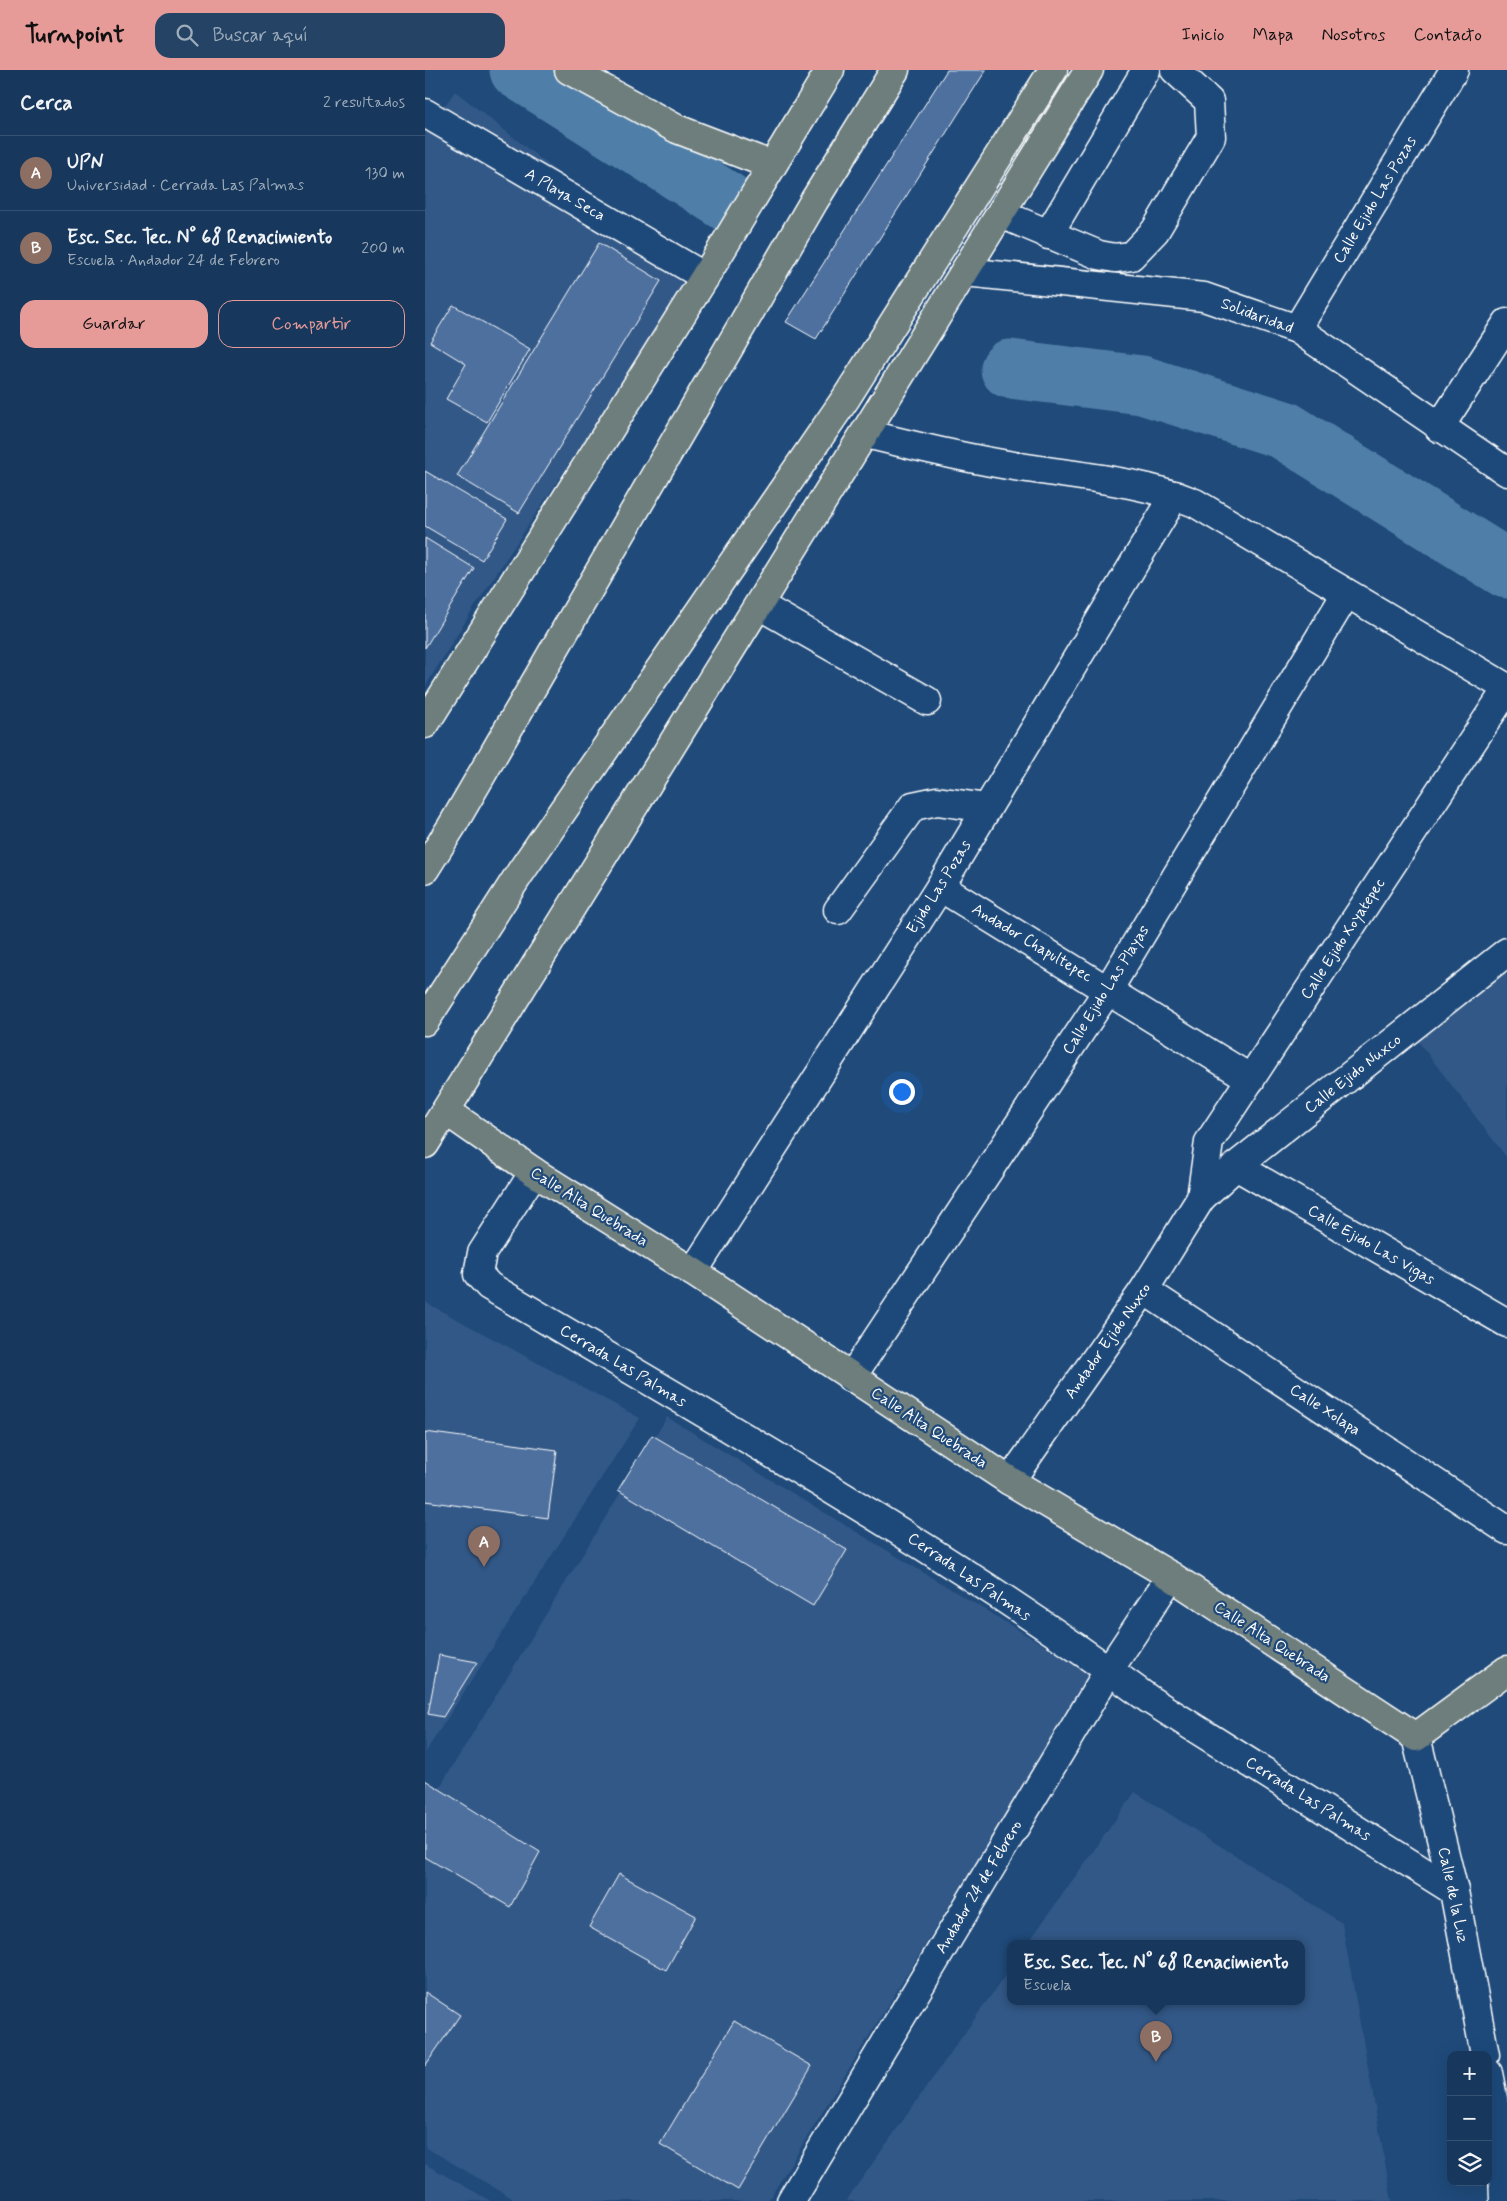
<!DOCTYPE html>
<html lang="es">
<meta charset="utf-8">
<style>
:root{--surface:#17385c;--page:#244365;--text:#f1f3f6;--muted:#9eacbb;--line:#365272;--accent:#e69b98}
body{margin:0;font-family:Mynerve,sans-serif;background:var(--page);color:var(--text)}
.controls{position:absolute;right:15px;bottom:15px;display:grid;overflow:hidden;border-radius:10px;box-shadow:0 5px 20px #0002}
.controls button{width:45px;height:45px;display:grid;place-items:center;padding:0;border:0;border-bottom:1px solid var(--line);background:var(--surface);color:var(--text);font:25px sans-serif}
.you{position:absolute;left:476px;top:1021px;width:18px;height:18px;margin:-12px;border:4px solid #fff;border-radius:50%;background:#1a73e8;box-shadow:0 0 0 8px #1a73e833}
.badge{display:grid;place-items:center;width:32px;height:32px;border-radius:50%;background:var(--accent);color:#fff;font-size:16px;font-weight:700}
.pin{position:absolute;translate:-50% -41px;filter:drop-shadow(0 1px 2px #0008)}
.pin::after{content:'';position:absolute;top:26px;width:18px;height:15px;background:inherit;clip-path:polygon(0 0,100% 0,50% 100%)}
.popup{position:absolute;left:582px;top:1870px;width:298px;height:65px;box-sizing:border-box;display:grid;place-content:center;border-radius:10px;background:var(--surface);filter:drop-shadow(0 1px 4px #0005);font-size:16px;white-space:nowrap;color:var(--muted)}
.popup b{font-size:19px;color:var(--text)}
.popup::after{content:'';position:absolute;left:50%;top:100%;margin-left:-10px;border:10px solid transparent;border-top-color:var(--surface)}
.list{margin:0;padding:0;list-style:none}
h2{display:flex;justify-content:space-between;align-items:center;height:65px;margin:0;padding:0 20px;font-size:21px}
h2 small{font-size:16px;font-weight:400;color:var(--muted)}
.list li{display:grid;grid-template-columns:32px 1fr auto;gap:15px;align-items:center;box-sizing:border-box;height:75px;padding:0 20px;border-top:1px solid var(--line)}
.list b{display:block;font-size:19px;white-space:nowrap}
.list p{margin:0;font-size:16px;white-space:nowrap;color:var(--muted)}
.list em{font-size:16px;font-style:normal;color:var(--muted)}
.actions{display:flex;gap:10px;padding:15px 20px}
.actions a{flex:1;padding:11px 0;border:1px solid var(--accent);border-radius:15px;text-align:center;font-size:18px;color:var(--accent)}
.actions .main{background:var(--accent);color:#111}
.icon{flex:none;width:28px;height:28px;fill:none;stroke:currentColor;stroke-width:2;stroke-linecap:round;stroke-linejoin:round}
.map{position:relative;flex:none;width:1082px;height:2131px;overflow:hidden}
header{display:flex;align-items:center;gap:30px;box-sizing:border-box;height:70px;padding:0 25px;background:var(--accent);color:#111}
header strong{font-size:24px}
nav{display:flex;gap:28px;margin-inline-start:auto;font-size:18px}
.search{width:350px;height:45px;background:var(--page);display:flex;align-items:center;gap:12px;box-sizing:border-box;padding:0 18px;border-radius:15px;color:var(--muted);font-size:19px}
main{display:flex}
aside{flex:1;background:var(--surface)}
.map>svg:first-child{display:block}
</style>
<header>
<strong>Turnpoint</strong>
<div class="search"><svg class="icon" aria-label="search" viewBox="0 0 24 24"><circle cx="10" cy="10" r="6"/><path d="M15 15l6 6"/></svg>Buscar aquí</div>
<nav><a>Inicio</a><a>Mapa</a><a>Nosotros</a><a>Contacto</a></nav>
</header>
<main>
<aside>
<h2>Cerca<small>2 resultados</small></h2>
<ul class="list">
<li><span class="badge" style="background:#8d6e63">A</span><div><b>UPN</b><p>Universidad · Cerrada Las Palmas</p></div><em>130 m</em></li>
<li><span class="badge" style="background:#8d6e63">B</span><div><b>Esc. Sec. Tec. N° 68 Renacimiento</b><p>Escuela · Andador 24 de Febrero</p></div><em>200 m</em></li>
</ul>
<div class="actions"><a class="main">Guardar</a><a>Compartir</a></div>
</aside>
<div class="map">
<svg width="1082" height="2131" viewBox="0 0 1082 2131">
<rect width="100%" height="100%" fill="#1f4a7a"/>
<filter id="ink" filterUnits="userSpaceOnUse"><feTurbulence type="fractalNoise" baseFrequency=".02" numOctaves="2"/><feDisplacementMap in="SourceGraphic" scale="10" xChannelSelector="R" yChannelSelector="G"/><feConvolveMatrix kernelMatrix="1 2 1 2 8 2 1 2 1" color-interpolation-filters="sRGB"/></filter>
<g filter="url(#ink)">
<g fill="#315887">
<path d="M30 21 266 208 45 544 0 617V65Z"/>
<path d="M1082 896V1088L989 966Z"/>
<path d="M0 1232 215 1348 0 1683Z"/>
<path d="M242 1347 666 1604 343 2131H92L0 2077V1741Z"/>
<path d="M710 1722 917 1853 967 2131H421L586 1897V1931H876V1873H603Z"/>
<path d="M0 2094 66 2131H0Z"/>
</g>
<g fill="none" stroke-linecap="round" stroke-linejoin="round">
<g stroke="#4f7fa8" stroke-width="59">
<path d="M94 0 301 131"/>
<path d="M585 299 717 315 859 360 1082 499"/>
</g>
</g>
<g fill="#4e709f" stroke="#fff">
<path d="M522 0H561L391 269 361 252Z"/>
<path d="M174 173 236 211 94 443 32 406Z"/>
<path d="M28 235 105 279 62 352 21 329 41 294 5 272Z"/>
<path d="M0 401 82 449 57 490 0 456Z"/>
<path d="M0 468 49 498 0 578Z"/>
<path d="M0 1362 132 1380 123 1448 0 1431Z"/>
<path d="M227 1365 422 1480 388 1536 193 1420Z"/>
<path d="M14 1585 52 1592 18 1647 3 1644Z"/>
<path d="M0 1710 115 1782 85 1837 0 1787Z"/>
<path d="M194 1804 271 1846 241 1900 164 1857Z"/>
<path d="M0 1922 35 1945 0 1996Z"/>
<path d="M309 1951 387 1996 313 2120 235 2074Z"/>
</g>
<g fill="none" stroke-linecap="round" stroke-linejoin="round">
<g stroke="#fff" stroke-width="31">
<g id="minor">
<path d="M0 43 280 207"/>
<path d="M576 144 674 185 690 188 706 186 730 161 786 67 784 31 750 0"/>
<path d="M623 165 721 0"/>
<path d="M540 202 779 227 872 259 1082 402"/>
<path d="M872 259 1029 0"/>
<path d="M1014 358 1082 253"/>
<path d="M441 364C494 377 547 390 602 398 659 407 716 411 770 433L1082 618"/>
<path d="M334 535 502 631"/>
<path d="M515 817 826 1009"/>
<path d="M413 840 488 736 512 731 562 738"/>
<path d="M811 1096 1082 1253"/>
<path d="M109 1102 57 1183 53 1204 64 1216C287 1349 515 1476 725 1630L1029 1821"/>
<path d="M776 1128 784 1072 1082 619"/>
<path d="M268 1202 515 817 750 425"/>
<path d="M719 1220 1082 1460"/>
<path d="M426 1308 683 920 921 524"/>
<path d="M585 1411 719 1220 776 1128 811 1096 1082 882"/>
<path d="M991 1667 1029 1821 1060 1985"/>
<path d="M1063 2003 1077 2074 1079 2131"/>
<path d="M366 2131 684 1600 746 1506"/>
</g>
</g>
<g stroke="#fff" stroke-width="31">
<g id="major">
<path d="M144 0 252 59 346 95"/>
<path d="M0 654 280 207 405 0"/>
<path d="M0 799 27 756 389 131 470 0"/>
<path d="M0 951 95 803 421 328 628 0"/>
<path d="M21 1041 109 1102 268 1202 585 1411 746 1506 991 1667 1082 1600"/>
<path d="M0 1074 664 0"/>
</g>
</g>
<use href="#minor" stroke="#1f4a7a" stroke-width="28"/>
<use href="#major" stroke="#6d7e7c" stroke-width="28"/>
</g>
</g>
<g text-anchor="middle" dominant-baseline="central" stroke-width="4.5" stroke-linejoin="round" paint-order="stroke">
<g font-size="16" fill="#fff" stroke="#1f4a7a">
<text transform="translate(140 125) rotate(30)">A Playa Seca</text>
<text transform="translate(950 130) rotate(-59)">Calle Ejido Las Pozas</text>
<text transform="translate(832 246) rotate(20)">Solidaridad</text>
<text transform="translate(514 817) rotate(-58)">Ejido Las Pozas</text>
<text transform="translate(918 869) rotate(-57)">Calle Ejido Xoyatepec</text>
<text transform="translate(607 873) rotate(31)">Andador Chapultepec</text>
<text transform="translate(681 920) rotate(-58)">Calle Ejido Las Playas</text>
<text transform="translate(928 1004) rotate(-38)">Calle Ejido Nuxco</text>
<text transform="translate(164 1137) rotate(32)">Calle Alta Quebrada</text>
<text transform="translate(946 1175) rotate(30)">Calle Ejido Las Vigas</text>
<text transform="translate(683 1271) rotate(-55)">Andador Ejido Nuxco</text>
<text transform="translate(198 1296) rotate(31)">Cerrada Las Palmas</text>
<text transform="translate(900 1340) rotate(33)">Calle Xolapa</text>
<text transform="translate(504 1358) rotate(33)">Calle Alta Quebrada</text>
<text transform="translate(544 1507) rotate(34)">Cerrada Las Palmas</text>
<text transform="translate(847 1572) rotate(33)">Calle Alta Quebrada</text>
<text transform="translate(883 1729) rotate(32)">Cerrada Las Palmas</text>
<text transform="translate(554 1817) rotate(-59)">Andador 24 de Febrero</text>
<text transform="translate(1028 1825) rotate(78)">Calle de la Luz</text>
</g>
</g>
</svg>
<div class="controls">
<button>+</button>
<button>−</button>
<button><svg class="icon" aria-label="layers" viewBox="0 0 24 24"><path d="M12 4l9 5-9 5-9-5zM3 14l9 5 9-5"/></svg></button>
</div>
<div class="you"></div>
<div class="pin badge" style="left:59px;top:1497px;background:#8d6e63">A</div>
<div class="pin badge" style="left:731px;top:1992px;background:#8d6e63">B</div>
<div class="popup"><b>Esc. Sec. Tec. N° 68 Renacimiento</b>Escuela</div>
</div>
</main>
